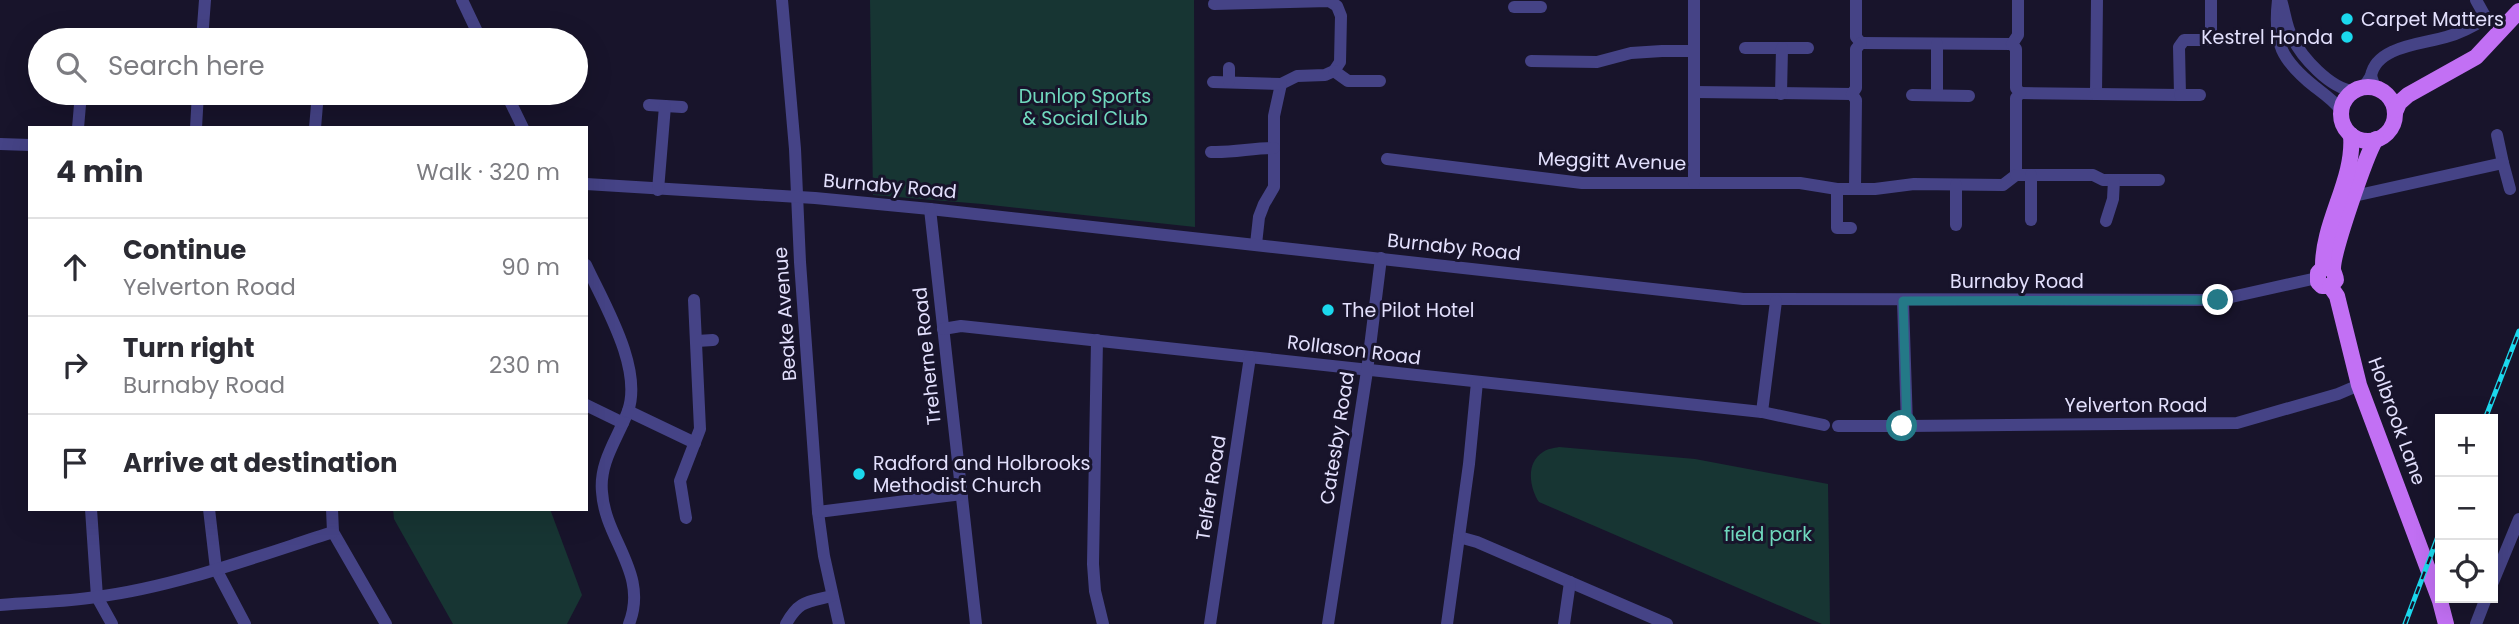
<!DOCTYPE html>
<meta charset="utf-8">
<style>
:root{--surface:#fff;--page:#f2f2f3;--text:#2b2b33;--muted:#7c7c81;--line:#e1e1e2}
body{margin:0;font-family:Poppins,sans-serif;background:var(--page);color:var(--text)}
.controls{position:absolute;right:21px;bottom:21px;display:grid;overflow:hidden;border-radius:0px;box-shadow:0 7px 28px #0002}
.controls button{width:63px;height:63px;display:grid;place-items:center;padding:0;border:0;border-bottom:2px solid var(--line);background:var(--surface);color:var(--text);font:35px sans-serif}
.stop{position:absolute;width:21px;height:21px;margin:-16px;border:5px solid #247987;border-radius:50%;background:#fff}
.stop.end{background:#247987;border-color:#fff;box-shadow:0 2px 7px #0008}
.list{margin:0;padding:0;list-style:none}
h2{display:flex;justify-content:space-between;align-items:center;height:91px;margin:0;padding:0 28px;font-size:30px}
h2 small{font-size:23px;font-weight:400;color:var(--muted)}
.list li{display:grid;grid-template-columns:46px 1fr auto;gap:21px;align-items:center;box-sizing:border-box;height:98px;padding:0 28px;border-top:2px solid var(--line)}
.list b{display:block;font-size:26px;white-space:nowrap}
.list p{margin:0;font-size:23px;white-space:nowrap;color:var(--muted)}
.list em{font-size:23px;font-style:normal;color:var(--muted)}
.icon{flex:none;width:38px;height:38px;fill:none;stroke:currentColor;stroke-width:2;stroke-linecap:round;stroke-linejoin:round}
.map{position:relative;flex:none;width:2519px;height:624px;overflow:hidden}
.search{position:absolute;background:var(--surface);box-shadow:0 7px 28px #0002;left:28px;top:28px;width:560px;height:77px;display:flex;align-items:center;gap:18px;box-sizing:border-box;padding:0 24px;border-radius:38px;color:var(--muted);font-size:26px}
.panel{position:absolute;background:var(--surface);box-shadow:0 7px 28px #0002;left:28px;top:126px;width:560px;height:385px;border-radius:0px}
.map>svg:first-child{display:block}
</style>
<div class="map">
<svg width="2519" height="624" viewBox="0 0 2519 624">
<rect width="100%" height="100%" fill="#18142b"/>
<g fill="#173533">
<path d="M870 0H1194L1195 227 982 204 873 195Z"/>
<path d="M1559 447 1695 459 1828 484 1830 624H1822L1539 502C1530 489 1525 463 1543 452 1547 449 1554 448 1559 447Z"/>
<path d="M393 509H550L582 595 567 624H453L394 519Z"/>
</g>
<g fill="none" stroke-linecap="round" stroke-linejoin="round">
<g stroke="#454386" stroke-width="12">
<path d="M462 0 481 40"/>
<path d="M782 0 795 149 800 262 818 512 824 556 839 624"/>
<path d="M1856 0V37L1861 43"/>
<path d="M2278 0C2273 43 2281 60 2315 87 2324 94 2333 100 2340 109"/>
<path d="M2281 0C2285 12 2286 26 2292 37 2302 58 2330 88 2353 91"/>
<path d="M1214 4 1329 1 1337 6 1341 16 1340 62 1334 71 1325 75 1297 76 1281 84 1274 116V187L1264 204 1259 217 1256 244"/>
<path d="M1514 7H1541"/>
<path d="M202 40 205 0"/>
<path d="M1861 43 2012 44"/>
<path d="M1937 44V95"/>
<path d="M1745 48H1808"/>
<path d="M1531 61 1597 62 1631 53 1662 51H1694"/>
<path d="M1334 71 1348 81H1380"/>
<path d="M2371 76C2376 46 2423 44 2446 37 2461 33 2474 26 2486 18L2476 0"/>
<path d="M1213 82 1281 84"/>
<path d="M1229 82V68"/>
<path d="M2364 87 2371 76 2375 88"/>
<path d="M1695 92 1852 94"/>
<path d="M506 93 523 128"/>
<path d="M2020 93 2096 94 2097 0"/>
<path d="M1781 94 1782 48"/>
<path d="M2096 94 2180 95 2179 47 2184 40H2208L2211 36V0"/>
<path d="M1912 95 1969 96"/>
<path d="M2180 95H2200"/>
<path d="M649 105 682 107"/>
<path d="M78 128 81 93"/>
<path d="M196 128 198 93"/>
<path d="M315 128 318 93"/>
<path d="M2497 135 2503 163"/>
<path d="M0 144 30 145"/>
<path d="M1211 152C1233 153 1252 148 1274 148"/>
<path d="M1387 159 1582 183H1800L1837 189H1875L1914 184 2003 185 2016 175V98L2020 93 2016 88V49L2012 44 2018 35V0"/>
<path d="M2016 175H2093L2103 180H2159"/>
<path d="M1694 183V0"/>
<path d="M586 184 815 198 930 209 1743 299 2218 300 2317 278"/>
<path d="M1837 189V228H1851"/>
<path d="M1855 189 1856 100 1852 94 1856 88V49L1861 43"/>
<path d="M658 190 665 106"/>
<path d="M2354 196 2503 163 2510 189"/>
<path d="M930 209 976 624"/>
<path d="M2031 220V175"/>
<path d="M2106 221 2113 199 2114 180"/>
<path d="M1956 225V185"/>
<path d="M586 265C604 304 643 368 628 411 618 438 599 462 602 492 605 540 649 573 629 624"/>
<path d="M1903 301 1907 426 2237 423 2338 394 2359 385"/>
<path d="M943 329 961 326 1762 412 1824 425"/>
<path d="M1097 340 1093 564 1095 591 1103 624"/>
<path d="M697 341 713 340"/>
<path d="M586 405 623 423"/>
<path d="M628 411 695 443"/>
<path d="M1762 412 1776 301"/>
<path d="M1838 426H1907"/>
<path d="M91 509 97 597 112 624"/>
<path d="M209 509 216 569 245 624"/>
<path d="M332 509 333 532 386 624"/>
<path d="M818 512 962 494"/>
<path d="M686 518 680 481 700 429 694 300"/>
<path d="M1459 537 1477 542 1667 624"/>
<path d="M2493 582 2519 519"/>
<path d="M0 605C32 602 64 602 96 597 175 587 258 556 333 532"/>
<path d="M786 624C799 600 808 602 832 596"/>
<path d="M1210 624 1250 357"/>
<path d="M1328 624 1367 371 1381 258"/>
<path d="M1447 624 1469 464 1477 382"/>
<path d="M1564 624 1570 582"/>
<path d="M2476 624 2486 598"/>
</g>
<g stroke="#c270f4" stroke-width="16">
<circle cx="2368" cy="114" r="27"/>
<path d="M2396 110 2399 103 2408 95 2476 57 2519 11"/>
<path d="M2323 268 2318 273V282L2322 286H2330L2336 280C2336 277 2334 274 2333 270 2332 254 2366 155 2376 139"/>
<path d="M2323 268C2322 222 2355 180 2351 135"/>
<path d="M2330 286 2337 296 2359 385 2440 601 2446 624"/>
</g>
<g stroke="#1bd8ed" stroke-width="5">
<g id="rail">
<path d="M2485 419 2519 331"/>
<path d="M2405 624 2440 531"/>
</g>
</g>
<use href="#rail" stroke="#18142b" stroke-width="2.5" stroke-dasharray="8" stroke-linecap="butt"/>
</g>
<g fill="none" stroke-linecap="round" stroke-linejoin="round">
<path stroke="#247987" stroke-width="9" d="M1902 426H1907L1903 301 2218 300"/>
</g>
<g fill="#1bd8ed" stroke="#18142b" stroke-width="2.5">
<circle cx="2347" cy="19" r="7"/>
<circle cx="2347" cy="37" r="7"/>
<circle cx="1328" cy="310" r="7"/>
<circle cx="859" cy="474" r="7"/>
</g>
<g text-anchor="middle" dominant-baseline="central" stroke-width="6" stroke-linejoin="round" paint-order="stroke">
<g font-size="19" fill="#e3e0fd" stroke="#18142b" text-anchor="start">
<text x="2361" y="19">Carpet Matters</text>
<text x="2333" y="37" text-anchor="end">Kestrel Honda</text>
<text x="1342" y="310">The Pilot Hotel</text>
<text x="873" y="463">Radford and Holbrooks<tspan x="873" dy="22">Methodist Church</tspan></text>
</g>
<g font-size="19" fill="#70d9be" stroke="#18142b">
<text x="1085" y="96">Dunlop Sports<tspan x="1085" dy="22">&amp; Social Club</tspan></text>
<text x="1768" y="534">field park</text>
</g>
<g font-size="19" fill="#e3e0fd" stroke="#18142b">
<text transform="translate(1612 161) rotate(2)">Meggitt Avenue</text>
<text transform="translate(890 186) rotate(5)">Burnaby Road</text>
<text transform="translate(1454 247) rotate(6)">Burnaby Road</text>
<text x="2017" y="281">Burnaby Road</text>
<text transform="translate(785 314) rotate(-94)">Beake Avenue</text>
<text transform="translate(1354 350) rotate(7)">Rollason Road</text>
<text transform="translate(927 356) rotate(-96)">Treherne Road</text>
<text x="2136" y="405">Yelverton Road</text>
<text transform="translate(2397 421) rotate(70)">Holbrook Lane</text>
<text transform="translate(1337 438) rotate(-81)">Catesby Road</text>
<text transform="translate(1211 488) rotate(-81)">Telfer Road</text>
</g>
</g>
</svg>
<div class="controls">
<button>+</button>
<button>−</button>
<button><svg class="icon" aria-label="locate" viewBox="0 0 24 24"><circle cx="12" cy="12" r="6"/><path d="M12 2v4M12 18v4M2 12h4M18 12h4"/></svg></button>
</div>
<div class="stop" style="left:1902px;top:426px"></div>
<div class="stop end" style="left:2218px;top:300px"></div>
<div class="search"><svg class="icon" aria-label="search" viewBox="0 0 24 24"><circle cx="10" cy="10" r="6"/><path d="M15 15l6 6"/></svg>Search here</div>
<section class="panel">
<h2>4 min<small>Walk · 320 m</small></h2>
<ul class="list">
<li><svg class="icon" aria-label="ahead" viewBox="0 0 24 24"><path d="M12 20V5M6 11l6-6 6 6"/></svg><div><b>Continue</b><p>Yelverton Road</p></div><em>90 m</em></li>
<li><svg class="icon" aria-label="right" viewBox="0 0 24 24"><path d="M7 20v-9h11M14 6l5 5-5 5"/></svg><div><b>Turn right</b><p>Burnaby Road</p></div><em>230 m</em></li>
<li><svg class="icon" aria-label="arrive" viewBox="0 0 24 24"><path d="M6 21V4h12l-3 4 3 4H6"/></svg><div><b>Arrive at destination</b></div></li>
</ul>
</section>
</div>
